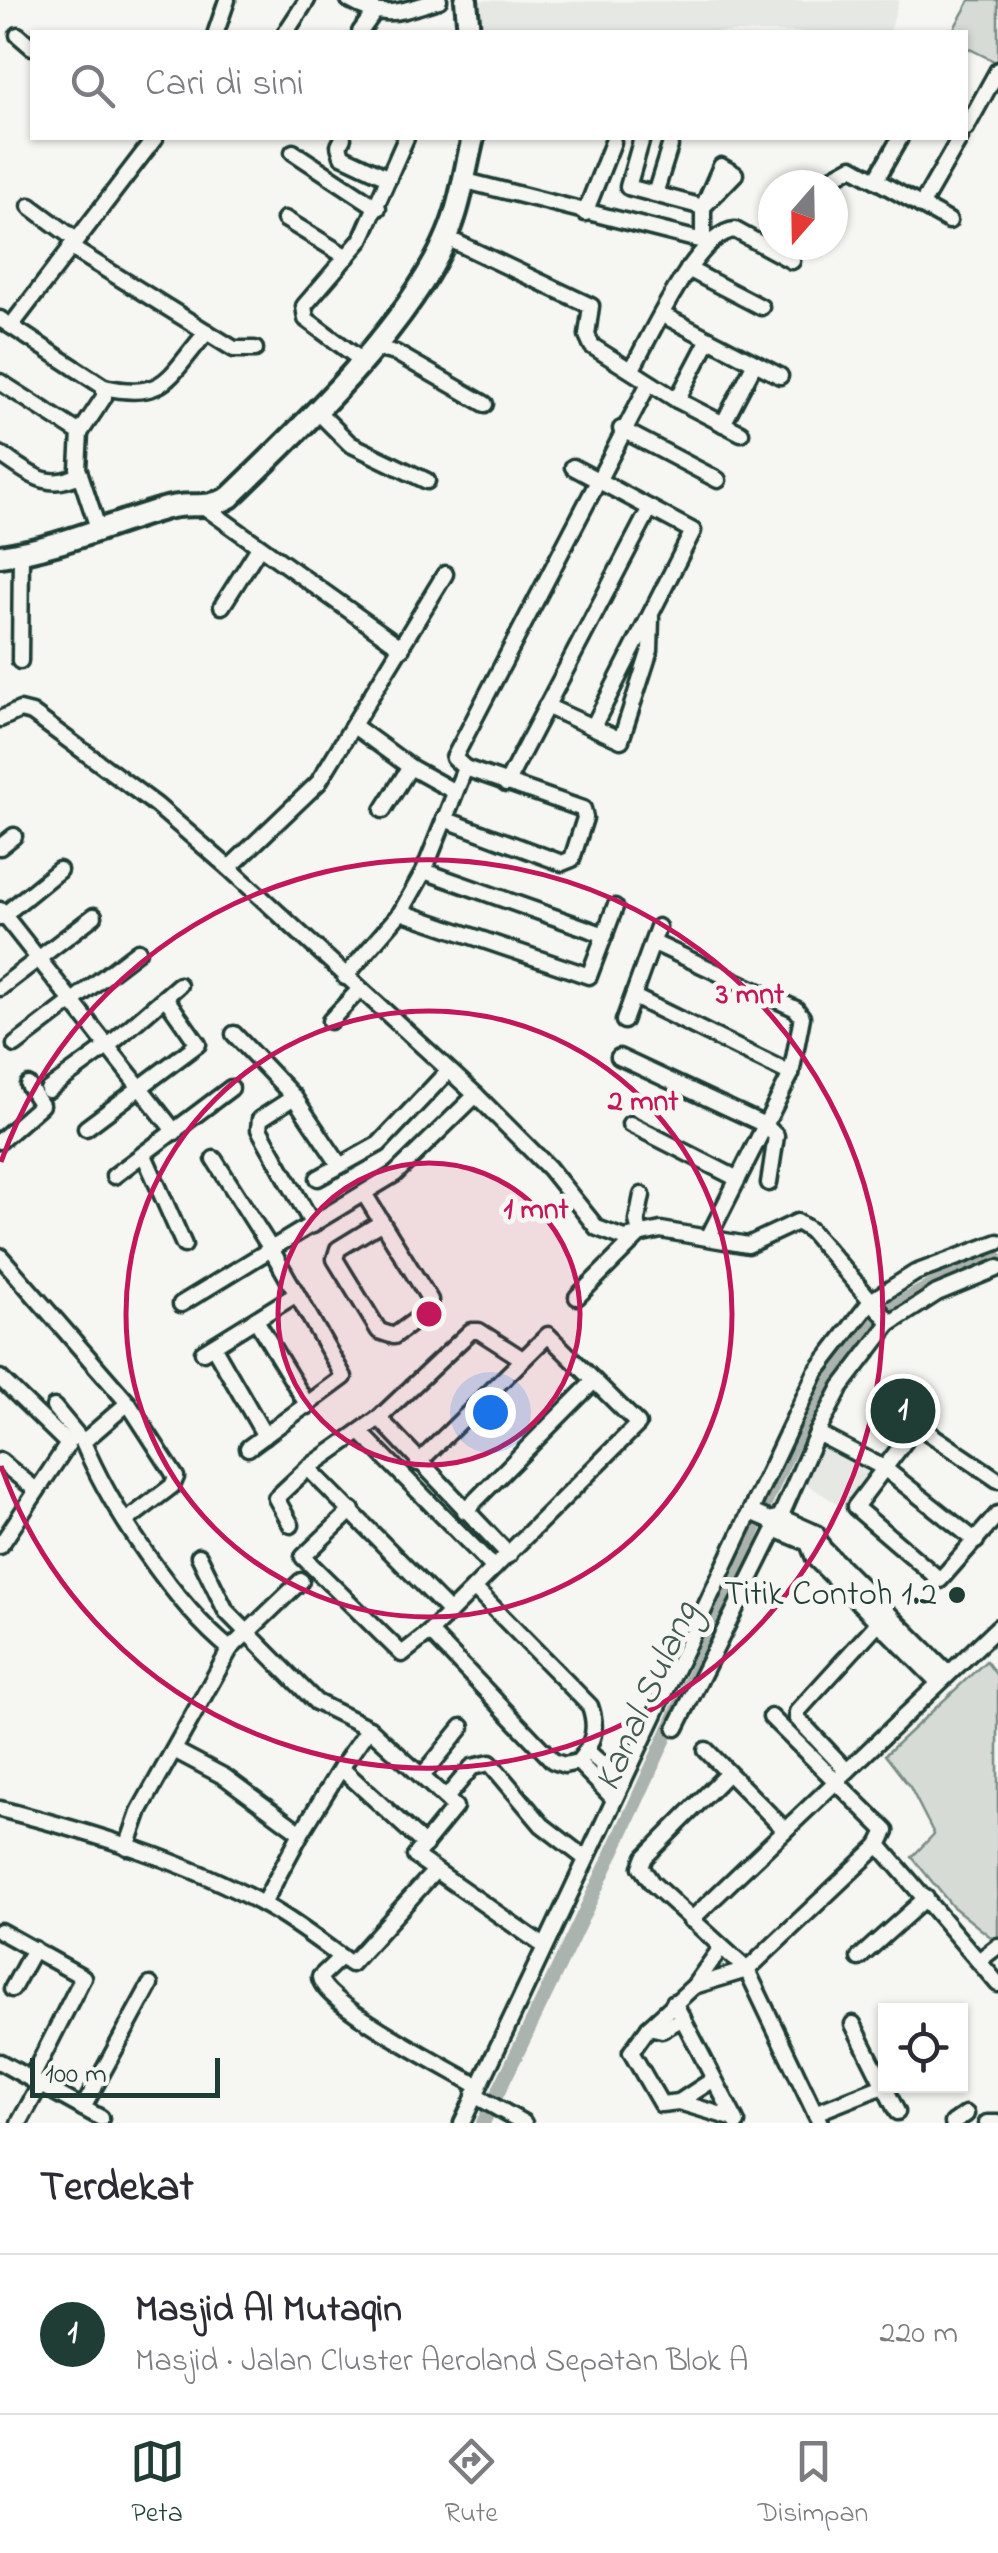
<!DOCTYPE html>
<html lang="id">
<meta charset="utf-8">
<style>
:root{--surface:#fff;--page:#f2f2f3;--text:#2b2b33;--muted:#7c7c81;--line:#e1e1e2;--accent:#1f3d34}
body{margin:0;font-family:"Indie Flower",sans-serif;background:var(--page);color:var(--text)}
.controls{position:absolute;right:30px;bottom:30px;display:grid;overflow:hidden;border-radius:0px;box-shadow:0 2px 8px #0004}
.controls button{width:90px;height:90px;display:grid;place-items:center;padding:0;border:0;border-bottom:2px solid var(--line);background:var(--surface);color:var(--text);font:50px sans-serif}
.compass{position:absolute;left:758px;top:170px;width:90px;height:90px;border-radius:50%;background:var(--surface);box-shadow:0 2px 8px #0004;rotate:200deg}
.scale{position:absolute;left:30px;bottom:25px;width:190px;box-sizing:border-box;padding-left:10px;border:5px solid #1f3d34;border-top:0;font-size:28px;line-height:35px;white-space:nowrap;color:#1f3d34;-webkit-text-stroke:8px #f6f6f2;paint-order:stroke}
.you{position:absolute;left:490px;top:1412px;width:35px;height:35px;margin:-25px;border:8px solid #fff;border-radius:50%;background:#1a73e8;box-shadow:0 0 0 15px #1a73e833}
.badge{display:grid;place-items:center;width:65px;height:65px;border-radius:50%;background:var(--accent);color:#fff;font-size:32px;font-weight:700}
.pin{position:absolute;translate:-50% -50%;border:5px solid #fff;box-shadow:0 2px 10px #0006}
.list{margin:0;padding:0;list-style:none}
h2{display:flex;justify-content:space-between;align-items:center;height:130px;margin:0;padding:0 40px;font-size:42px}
h2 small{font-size:32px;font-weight:400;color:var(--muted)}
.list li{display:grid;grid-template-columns:65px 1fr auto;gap:30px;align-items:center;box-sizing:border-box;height:160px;padding:0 40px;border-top:2px solid var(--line)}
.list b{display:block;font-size:38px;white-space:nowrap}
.list p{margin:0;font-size:32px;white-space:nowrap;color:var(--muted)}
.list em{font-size:32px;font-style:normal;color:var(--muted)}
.icon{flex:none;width:55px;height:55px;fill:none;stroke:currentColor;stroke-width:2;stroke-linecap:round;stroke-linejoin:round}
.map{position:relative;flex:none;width:998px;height:2123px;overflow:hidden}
.search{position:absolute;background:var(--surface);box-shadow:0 2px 8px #0004;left:30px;right:30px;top:30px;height:110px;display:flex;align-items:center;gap:25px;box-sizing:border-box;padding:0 35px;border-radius:0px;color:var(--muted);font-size:38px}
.sheet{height:290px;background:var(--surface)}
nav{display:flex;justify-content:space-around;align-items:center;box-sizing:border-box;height:140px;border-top:2px solid var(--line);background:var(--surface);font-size:28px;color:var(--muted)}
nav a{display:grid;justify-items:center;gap:5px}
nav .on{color:var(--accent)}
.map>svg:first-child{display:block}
</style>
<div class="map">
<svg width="998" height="2123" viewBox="0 0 998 2123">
<rect width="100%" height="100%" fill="#f6f6f2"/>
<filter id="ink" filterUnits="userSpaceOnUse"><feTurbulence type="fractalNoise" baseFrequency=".01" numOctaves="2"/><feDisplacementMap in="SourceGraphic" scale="20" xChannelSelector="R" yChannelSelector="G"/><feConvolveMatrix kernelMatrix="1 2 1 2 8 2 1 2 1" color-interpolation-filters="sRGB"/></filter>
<g filter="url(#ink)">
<g fill="#e6e8e4">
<path d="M474 0 538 2 899 0 890 32H479Z"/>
<path d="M821 1442 868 1473 842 1507 803 1482Z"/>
</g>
<g fill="#d6dbd6" stroke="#7a8c85" stroke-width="2.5">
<path d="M970 0H998V63L966 47V32H952Z"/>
<path d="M986 1661 998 1677V1943L952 1906 912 1857 934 1834 910 1787 885 1755Z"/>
</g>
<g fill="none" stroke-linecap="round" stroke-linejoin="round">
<path stroke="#aab3ae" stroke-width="14" d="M483 2123C559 1968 633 1813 702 1655 750 1547 789 1421 865 1329 881 1310 973 1261 998 1259"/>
<g stroke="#1f3d34" stroke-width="21">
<g id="street">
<path d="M349 0C385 21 401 11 439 0"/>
<path d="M216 32 227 0"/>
<path d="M286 32 307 0"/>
<path d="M360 32 373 14"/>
<path d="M18 35 32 47"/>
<path d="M966 128 998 70"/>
<path d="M343 138 339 146 342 156 389 178"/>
<path d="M642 138 628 187 703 207V241L708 245"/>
<path d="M293 152 378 208"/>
<path d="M721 166 735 174 703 207Z"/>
<path d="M877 178 900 138"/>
<path d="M462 180 703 241"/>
<path d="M819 185 852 167 949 221"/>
<path d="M655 194 670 146"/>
<path d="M30 206 76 240"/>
<path d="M921 206 960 138"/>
<path d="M585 213 613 142"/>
<path d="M285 219 347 257"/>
<path d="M447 238 591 306 587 335 592 346 677 400 741 433"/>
<path d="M70 247 234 349H255"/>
<path d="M688 269 761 307"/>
<path d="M663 315 780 376"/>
<path d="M0 319 104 387V397L80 433"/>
<path d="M11 326 155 138"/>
<path d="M374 348 396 353 485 404"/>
<path d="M361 360 306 319 304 306 361 240 406 138"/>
<path d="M632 369C650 337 697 232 735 230L792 261"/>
<path d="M0 382 80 433 78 468 99 531"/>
<path d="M104 387C167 401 168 376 207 332"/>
<path d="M677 400 709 339"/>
<path d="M315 409 350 444 427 481"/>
<path d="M723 424 755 363"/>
<path d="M621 429 718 480"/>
<path d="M0 454C28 472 48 493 80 474"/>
<path d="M573 467 693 531 593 727"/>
<path d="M206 508 402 648"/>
<path d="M222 606 258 549"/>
<path d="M20 661 21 553"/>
<path d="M546 706 621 740 650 650 651 618"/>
<path d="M0 719 20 710 32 713 156 805 229 868 476 1095 549 1168 597 1228 624 1238 661 1230 748 1245 797 1222 810 1230 887 1319 889 1324 841 1387 817 1433 775 1529 676 1728"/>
<path d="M354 726 410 767 455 792"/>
<path d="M506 784 650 508"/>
<path d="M383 810 410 767"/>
<path d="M444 819 562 863 572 859 585 818 583 809 465 768 454 758 649 383"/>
<path d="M0 847 14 836"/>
<path d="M229 868 318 783 445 574"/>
<path d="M424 871 605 935"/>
<path d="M0 910 175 1132"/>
<path d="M401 912 424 871 465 768"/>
<path d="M0 918 59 870"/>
<path d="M654 943 796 1009 802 1017 791 1074 709 1236"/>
<path d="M345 977 401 912 589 976 615 907"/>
<path d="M0 988 94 916"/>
<path d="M634 997 791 1074"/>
<path d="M330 1021 358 991"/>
<path d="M624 1021 658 927"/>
<path d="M234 1034 294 1097 337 1161"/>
<path d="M15 1045 138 951"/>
<path d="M619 1057 765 1125 776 1136 769 1183"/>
<path d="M48 1090 107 1047 179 985"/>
<path d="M294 1097 260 1119 259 1129 313 1225"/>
<path d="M630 1124 738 1179"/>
<path d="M86 1128 198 1044 165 997"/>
<path d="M0 1141 41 1105 28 1085"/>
<path d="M144 1155 184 1245"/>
<path d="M114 1176 231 1088"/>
<path d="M318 1178 379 1144 448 1071"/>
<path d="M365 1195 430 1300 428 1311 394 1336 379 1331 335 1259 338 1249 382 1222"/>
<path d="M0 1256 128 1403 176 1477 172 1486 126 1521"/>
<path d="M577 1297 640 1234 637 1220 642 1195"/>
<path d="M181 1304 271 1249 214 1159"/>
<path d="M256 1320 308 1406"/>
<path d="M889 1324 937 1293 998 1268"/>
<path d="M213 1346 265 1436"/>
<path d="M203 1352 295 1295"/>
<path d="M0 1378 68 1444 0 1546"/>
<path d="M128 1403 83 1442C110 1507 175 1605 230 1649"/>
<path d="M54 1407 83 1442"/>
<path d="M379 1418 509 1555"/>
<path d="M360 1432 494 1568"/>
<path d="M817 1433 884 1468 976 1541"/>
<path d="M248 1448 344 1377 271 1249 395 1174 476 1095"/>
<path d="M0 1461 36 1490"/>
<path d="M308 1468 379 1418 471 1331H479L521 1358"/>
<path d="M998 1480 917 1425 855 1507 940 1580 998 1514"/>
<path d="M352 1510 303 1557 402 1654 430 1632 638 1424 548 1335 418 1463"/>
<path d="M465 1511 594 1381"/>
<path d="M751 1512 770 1520 780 1517 816 1533 823 1548 948 1673"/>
<path d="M772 1523 775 1529 808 1543 814 1558 938 1682"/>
<path d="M291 1525 276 1498 308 1468 450 1612"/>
<path d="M199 1556 226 1611 316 1702 369 1728 455 1807 415 1856 544 1946"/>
<path d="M430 1632 553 1761 564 1765 578 1762C593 1744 598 1729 590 1706L474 1588"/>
<path d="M771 1717 886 1831 879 1845 998 1984"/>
<path d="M369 1728 341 1768 425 1845"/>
<path d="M174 1750 225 1777 301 1833 263 1904"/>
<path d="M706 1750 784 1829"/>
<path d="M587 1751 623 1782"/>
<path d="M578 1762 614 1799"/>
<path d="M847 1771 797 1718V1712L878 1623"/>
<path d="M727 1774 645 1857 641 1867 652 1883 747 1970 820 2123"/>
<path d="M423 1775 462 1727"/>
<path d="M446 1798 472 1767 490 1763 542 1825 586 1859"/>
<path d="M0 1809C90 1832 187 1861 268 1907 298 1924 324 1945 351 1964L433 1873"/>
<path d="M301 1833 341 1768"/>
<path d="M127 1847 140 1810 230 1649 301 1581"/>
<path d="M691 1920 998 1627"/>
<path d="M0 1931 83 1977 31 2079"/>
<path d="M341 1957 320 1977C322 2004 450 2069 478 2086"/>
<path d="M859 1958 926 1898"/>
<path d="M981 1959 998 1946"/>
<path d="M694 1986 747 1970 879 1845"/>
<path d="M12 1989 34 1949"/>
<path d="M674 2002 737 2123"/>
<path d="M853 2024 897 2112"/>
<path d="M649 2027 662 2030 683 2018"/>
<path d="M0 2062 101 2118"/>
<path d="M714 2079 679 2102 661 2104 631 2052 649 2027 694 1986 720 1949"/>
<path d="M474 2095 524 2123"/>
<path d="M679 2102 735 2119"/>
<path d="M83 2108 150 1985"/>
<path d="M815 2113 883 2086"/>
<path d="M19 2123 40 2085"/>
<path d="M462 2123 816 1372 871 1301 915 1273 998 1242"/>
<path d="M953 2123 966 2114"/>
<path d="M987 2123H998"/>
</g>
</g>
<g stroke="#1f3d34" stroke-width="28">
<g id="secondary">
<path d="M466 0 469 32"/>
<path d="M0 556C58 548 108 525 163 509 188 501 207 511 230 497 302 427 410 326 448 234 461 204 465 169 473 138"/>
</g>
</g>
<use href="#street" stroke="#f6f6f2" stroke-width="14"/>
<use href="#secondary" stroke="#f6f6f2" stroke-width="20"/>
</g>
</g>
<circle cx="429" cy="1314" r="151" fill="#c2185b" fill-opacity=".12"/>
<g fill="none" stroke="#c2185b" stroke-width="5">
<circle cx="429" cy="1314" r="151"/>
<circle cx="429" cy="1314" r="303"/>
<path d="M1 1162A454 454 0 1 1 1 1466"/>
</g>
<circle fill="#1f3d34" stroke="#f6f6f2" stroke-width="4" cx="957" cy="1595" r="10"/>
<g text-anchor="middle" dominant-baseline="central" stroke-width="10" stroke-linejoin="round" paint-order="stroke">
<g font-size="35" fill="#1f3d34" stroke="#f6f6f2" text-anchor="end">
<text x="937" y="1595">Titik Contoh 1.2</text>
</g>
<g font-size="38" font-style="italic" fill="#425a52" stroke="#f6f6f2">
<text transform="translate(648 1697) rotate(-66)">Kanal Sulang</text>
</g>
</g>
<circle cx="429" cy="1314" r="15" fill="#c2185b" stroke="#f6f6f2" stroke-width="5"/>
<g font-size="30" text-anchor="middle" font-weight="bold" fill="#c2185b" stroke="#f6f6f2" stroke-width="10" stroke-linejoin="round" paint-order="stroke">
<text x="750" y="1003">3 mnt</text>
<text x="643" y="1110">2 mnt</text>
<text x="536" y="1218">1 mnt</text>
</g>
</svg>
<div class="controls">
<button><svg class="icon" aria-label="locate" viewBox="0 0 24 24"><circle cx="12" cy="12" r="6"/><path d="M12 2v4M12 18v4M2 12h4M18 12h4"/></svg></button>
</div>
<svg class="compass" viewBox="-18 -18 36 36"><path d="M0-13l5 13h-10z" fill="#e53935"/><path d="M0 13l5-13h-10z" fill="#7c7c81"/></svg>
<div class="scale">100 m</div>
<div class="you"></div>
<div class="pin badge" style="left:903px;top:1411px">1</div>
<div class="search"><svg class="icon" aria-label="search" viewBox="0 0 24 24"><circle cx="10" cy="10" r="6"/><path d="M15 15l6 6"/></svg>Cari di sini</div>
</div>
<section class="sheet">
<h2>Terdekat<small></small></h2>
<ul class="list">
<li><span class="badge">1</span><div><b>Masjid Al Mutaqin</b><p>Masjid · Jalan Cluster Aeroland Sepatan Blok A</p></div><em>220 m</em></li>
</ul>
</section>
<nav>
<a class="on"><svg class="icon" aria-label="map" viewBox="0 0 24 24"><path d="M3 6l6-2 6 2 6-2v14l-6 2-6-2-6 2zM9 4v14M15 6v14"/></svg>Peta</a>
<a><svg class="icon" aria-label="directions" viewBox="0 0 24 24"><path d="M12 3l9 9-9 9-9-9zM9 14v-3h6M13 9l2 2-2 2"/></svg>Rute</a>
<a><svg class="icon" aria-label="saved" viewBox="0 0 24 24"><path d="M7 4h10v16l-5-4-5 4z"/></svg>Disimpan</a>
</nav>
